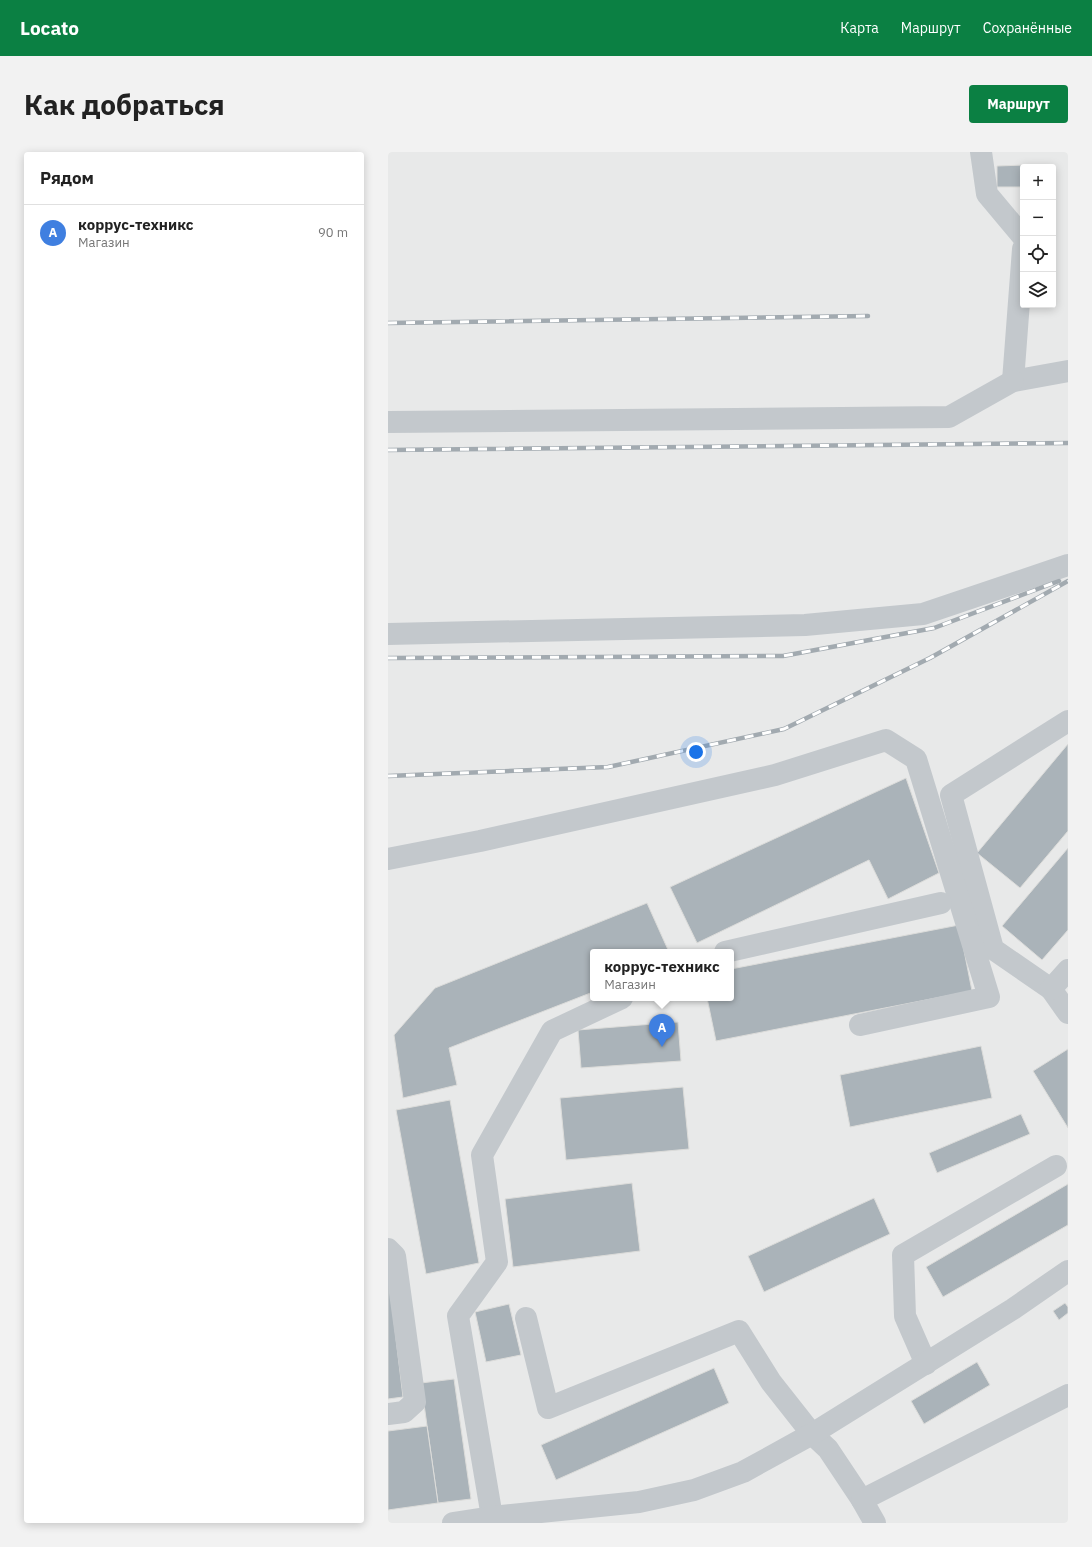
<!DOCTYPE html>
<html lang="ru">
<meta charset="utf-8">
<style>
:root{--surface:#fff;--page:#f2f2f2;--text:#222;--muted:#767676;--line:#e0e0e0;--accent:#0b8043}
body{margin:0;font-family:"IBM Plex Sans",sans-serif;background:var(--page);color:var(--text)}
.controls{position:absolute;right:12px;top:12px;display:grid;overflow:hidden;border-radius:4px;box-shadow:0 2px 10px #0003}
.controls button{width:36px;height:36px;display:grid;place-items:center;padding:0;border:0;border-bottom:1px solid var(--line);background:var(--surface);color:var(--text);font:20px sans-serif}
.you{position:absolute;left:308px;top:600px;width:14px;height:14px;margin:-10px;border:3px solid #fff;border-radius:50%;background:#1a73e8;box-shadow:0 0 0 6px #1a73e833}
.badge{display:grid;place-items:center;width:26px;height:26px;border-radius:50%;background:var(--accent);color:#fff;font-size:13px;font-weight:700}
.pin{position:absolute;translate:-50% -33px;filter:drop-shadow(0 1px 2px #0008)}
.pin::after{content:'';position:absolute;top:21px;width:14px;height:12px;background:inherit;clip-path:polygon(0 0,100% 0,50% 100%)}
.popup{position:absolute;left:202px;top:797px;width:144px;height:52px;box-sizing:border-box;display:grid;place-content:center;border-radius:4px;background:var(--surface);filter:drop-shadow(0 1px 3px #0005);font-size:13px;white-space:nowrap;color:var(--muted)}
.popup b{font-size:15px;color:var(--text)}
.popup::after{content:'';position:absolute;left:50%;top:100%;margin-left:-8px;border:8px solid transparent;border-top-color:var(--surface)}
.list{margin:0;padding:0;list-style:none}
h2{display:flex;justify-content:space-between;align-items:center;height:52px;margin:0;padding:0 16px;font-size:17px}
h2 small{font-size:13px;font-weight:400;color:var(--muted)}
.list li{display:grid;grid-template-columns:26px 1fr auto;gap:12px;align-items:center;box-sizing:border-box;height:56px;padding:0 16px;border-top:1px solid var(--line)}
.list b{display:block;font-size:15px;white-space:nowrap}
.list p{margin:0;font-size:13px;white-space:nowrap;color:var(--muted)}
.list em{font-size:13px;font-style:normal;color:var(--muted)}
.icon{flex:none;width:22px;height:22px;fill:none;stroke:currentColor;stroke-width:2;stroke-linecap:round;stroke-linejoin:round}
.map{position:relative;flex:none;width:680px;height:1371px;overflow:hidden;border-radius:4px}
header{display:flex;align-items:center;gap:24px;box-sizing:border-box;height:56px;padding:0 20px;background:var(--accent);color:#fff}
header strong{font-size:19px}
nav{display:flex;gap:22px;margin-inline-start:auto;font-size:14px}
.intro{display:flex;align-items:center;justify-content:space-between;box-sizing:border-box;height:96px;padding:0 24px}
h1{margin:0;font-size:28px}
.button{padding:10px 18px;border-radius:4px;background:var(--accent);color:#fff;font-size:14px;font-weight:700}
main{display:flex;gap:24px;padding:0 24px}
aside{flex:1;background:var(--surface);border-radius:4px;box-shadow:0 2px 10px #0003}
.map>svg:first-child{display:block}
</style>
<header>
<strong>Locato</strong>
<nav><a>Карта</a><a>Маршрут</a><a>Сохранённые</a></nav>
</header>
<div class="intro"><h1>Как добраться</h1><a class="button">Маршрут</a></div>
<main>
<aside>
<h2>Рядом<small></small></h2>
<ul class="list">
<li><span class="badge" style="background:#3f7fe0">A</span><div><b>коррус-техникс</b><p>Магазин</p></div><em>90 m</em></li>
</ul>
</aside>
<div class="map">
<svg width="680" height="1371" viewBox="0 0 680 1371">
<rect width="100%" height="100%" fill="#fafaf8"/>
<path fill="#e8e9e9" fill-rule="evenodd" d="M0 0H680V1371H0ZM635 15H665V153H635ZM205 800H343V846H205Z"/>
<g fill="#aab3b9" stroke="#dcdcda">
<path d="M637 13V15H635V35H609V14Z"/>
<path d="M680 592V679L632 736 589 701Z"/>
<path d="M518 626 551 721 500 747 481 708 309 791 282 735Z"/>
<path d="M680 696V778L654 808 614 774Z"/>
<path d="M259 751 281 800H205V840L61 896 69 933 15 946 6 883 47 836Z"/>
<path d="M571 773 584 839 328 889 319 846H343V817Z"/>
<path d="M290 870 293 909 193 916 190 878Z"/>
<path d="M593 894 604 946 462 975 452 923Z"/>
<path d="M680 897V976L645 919Z"/>
<path d="M295 935 301 997 178 1008 172 946Z"/>
<path d="M62 948 91 1111 38 1122 8 958Z"/>
<path d="M633 962 642 982 549 1021 541 1001Z"/>
<path d="M244 1031 252 1099 125 1115 117 1047Z"/>
<path d="M680 1032V1073L555 1145 538 1115Z"/>
<path d="M486 1046 502 1082 376 1140 360 1104Z"/>
<path d="M0 1119 15 1245 0 1247Z"/>
<path d="M677 1151 680 1155V1161L671 1168 665 1159Z"/>
<path d="M121 1152 133 1203 98 1210 87 1160Z"/>
<path d="M589 1210 602 1233 536 1272 523 1249Z"/>
<path d="M326 1216 341 1251 168 1328 153 1293Z"/>
<path d="M66 1227 83 1347 50 1351 33 1231Z"/>
<path d="M39 1274 50 1351 0 1358V1279Z"/>
</g>
<g fill="none" stroke-linecap="round" stroke-linejoin="round">
<g stroke="#c3c8cc" stroke-width="22">
<path d="M593 0 599 42 635 85"/>
<path d="M635 97 625 229 680 219"/>
<path d="M0 270 561 265 625 229"/>
<path d="M0 482 417 473 535 462 680 413"/>
<path d="M680 569 563 643 605 797 663 837 680 861"/>
<path d="M0 707 92 689 387 623 498 588 528 607 601 845 472 873"/>
<path d="M337 800 553 751"/>
<path d="M663 837 680 818"/>
<path d="M0 1097 7 1104 27 1250 16 1260 0 1262"/>
<path d="M138 1166 160 1256 351 1179 383 1230 424 1282 440 1297 474 1348"/>
<path d="M538 1212 517 1164 515 1103 668 1014"/>
<path d="M104 1365 70 1164 109 1110 94 1003 164 879 234 846"/>
<path d="M65 1371 104 1365 251 1350 306 1338 355 1320 424 1282 625 1157 680 1119"/>
<path d="M487 1371 474 1348 680 1243"/>
</g>
<g stroke="#a2aab0" stroke-width="4.5">
<g id="rail">
<path d="M0 171 480 164"/>
<path d="M0 298 680 291"/>
<path d="M0 506 395 504 546 476 671 429"/>
<path d="M0 624 220 615 396 577 542 506 680 429"/>
</g>
</g>
<use href="#rail" stroke="#fff" stroke-width="3" stroke-dasharray="9" stroke-linecap="butt"/>
</g>
</svg>
<div class="controls">
<button>+</button>
<button>−</button>
<button><svg class="icon" aria-label="locate" viewBox="0 0 24 24"><circle cx="12" cy="12" r="6"/><path d="M12 2v4M12 18v4M2 12h4M18 12h4"/></svg></button>
<button><svg class="icon" aria-label="layers" viewBox="0 0 24 24"><path d="M12 4l9 5-9 5-9-5zM3 14l9 5 9-5"/></svg></button>
</div>
<div class="you"></div>
<div class="pin badge" style="left:274px;top:895px;background:#3f7fe0">A</div>
<div class="popup"><b>коррус-техникс</b>Магазин</div>
</div>
</main>
